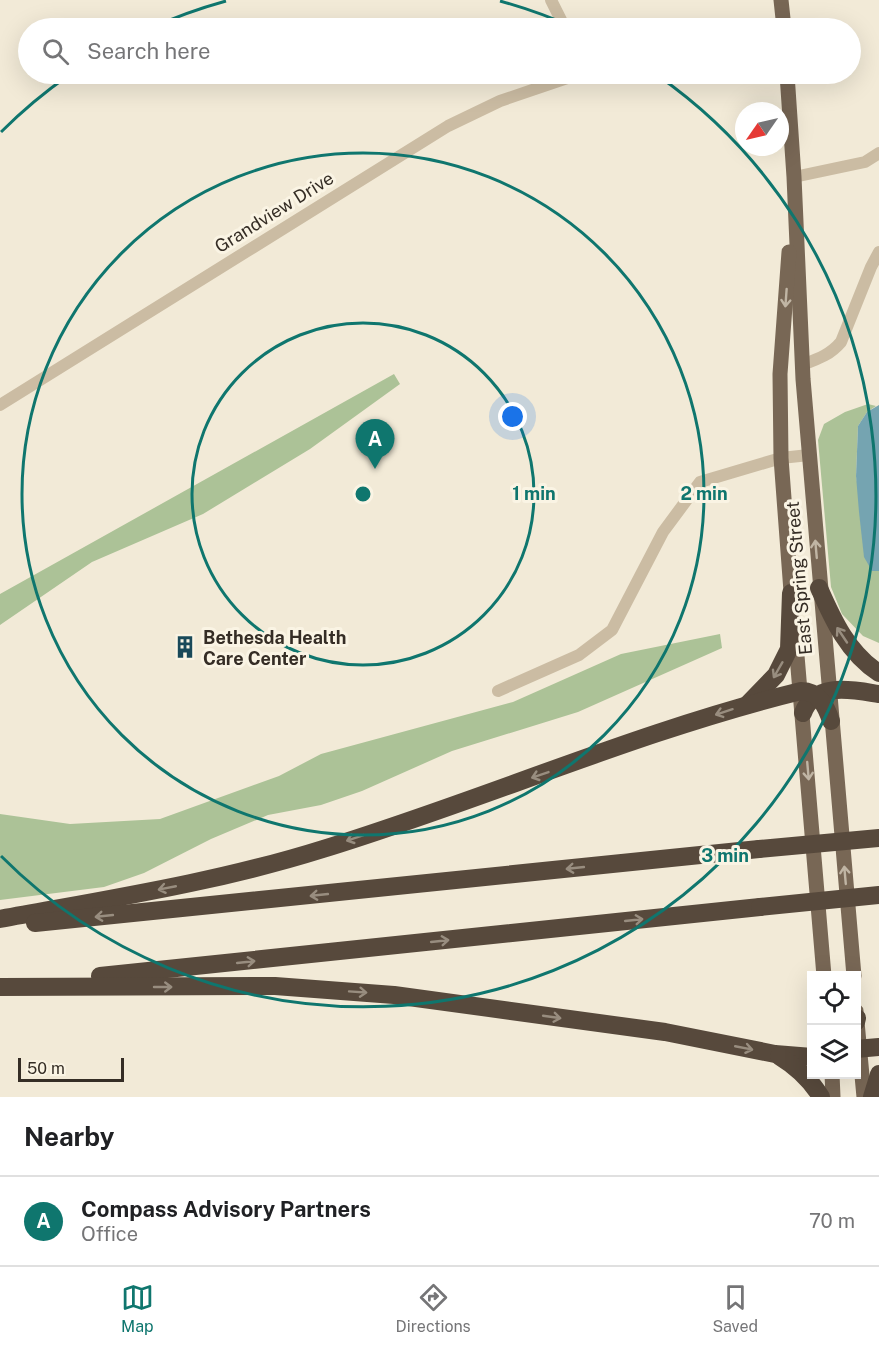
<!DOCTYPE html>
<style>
:root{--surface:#fff;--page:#f2f2f2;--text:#202124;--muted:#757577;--line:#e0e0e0;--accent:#0f766e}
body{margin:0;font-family:"Public Sans",sans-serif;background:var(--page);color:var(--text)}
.controls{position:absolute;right:18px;bottom:18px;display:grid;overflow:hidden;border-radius:0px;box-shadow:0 6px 24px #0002}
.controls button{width:54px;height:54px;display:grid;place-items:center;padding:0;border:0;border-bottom:2px solid var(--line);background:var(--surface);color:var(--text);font:30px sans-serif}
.compass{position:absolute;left:735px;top:102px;width:54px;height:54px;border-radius:50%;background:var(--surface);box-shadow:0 6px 24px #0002;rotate:236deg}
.scale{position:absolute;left:18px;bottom:15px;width:106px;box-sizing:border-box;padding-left:6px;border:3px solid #352d25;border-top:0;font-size:16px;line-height:21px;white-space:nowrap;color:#352d25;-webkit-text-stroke:4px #faf4e4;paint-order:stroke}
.you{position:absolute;left:513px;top:417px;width:21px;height:21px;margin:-15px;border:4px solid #fff;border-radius:50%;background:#1a73e8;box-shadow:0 0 0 9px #1a73e833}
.badge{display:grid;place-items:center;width:39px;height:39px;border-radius:50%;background:var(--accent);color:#fff;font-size:20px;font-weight:700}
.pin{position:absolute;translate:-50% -50px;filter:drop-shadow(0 2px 3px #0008)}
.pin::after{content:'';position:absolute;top:32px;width:21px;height:18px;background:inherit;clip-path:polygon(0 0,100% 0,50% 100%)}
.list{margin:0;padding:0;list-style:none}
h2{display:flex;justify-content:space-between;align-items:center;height:78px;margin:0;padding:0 24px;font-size:26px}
h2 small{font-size:20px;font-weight:400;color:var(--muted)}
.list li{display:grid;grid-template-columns:39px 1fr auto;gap:18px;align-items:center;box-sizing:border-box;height:90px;padding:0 24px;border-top:2px solid var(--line)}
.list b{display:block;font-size:22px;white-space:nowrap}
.list p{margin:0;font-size:20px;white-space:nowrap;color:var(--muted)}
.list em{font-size:20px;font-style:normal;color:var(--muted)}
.icon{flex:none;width:33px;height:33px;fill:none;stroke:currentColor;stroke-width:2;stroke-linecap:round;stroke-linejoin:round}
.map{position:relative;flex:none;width:879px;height:1097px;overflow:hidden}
.search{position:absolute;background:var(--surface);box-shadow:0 6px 24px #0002;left:18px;right:18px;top:18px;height:66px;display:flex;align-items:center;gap:15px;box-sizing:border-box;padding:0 21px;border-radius:33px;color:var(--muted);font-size:22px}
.sheet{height:168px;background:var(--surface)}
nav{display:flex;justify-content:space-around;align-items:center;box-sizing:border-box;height:84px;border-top:2px solid var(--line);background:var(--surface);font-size:16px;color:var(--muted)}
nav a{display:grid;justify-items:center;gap:3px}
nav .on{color:var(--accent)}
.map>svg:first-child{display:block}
</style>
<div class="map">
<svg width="879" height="1097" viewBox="0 0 879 1097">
<rect width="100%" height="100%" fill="#f2ead7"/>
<g fill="#acc297">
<path d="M394 374 400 384 310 449 203 514 92 562 0 625V594Z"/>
<path d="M868 404 876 406 867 412 858 426 856 476 872 571H879V643L863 636 842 614 831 587 818 440 824 424 845 412Z"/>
<path d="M720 634 722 648 578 712 452 751 362 791 321 805 268 815 211 839 144 873 104 887 0 900V814L70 824 160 819 279 776 321 754 513 702 621 654Z"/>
</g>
<path fill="#75a4b1" d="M879 405V571H872L864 557 859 512 856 476 858 426 867 412Z"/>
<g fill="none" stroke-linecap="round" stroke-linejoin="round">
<g stroke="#cbbca3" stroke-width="12">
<path d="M551 0 565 28"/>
<path d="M794 177 865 162 879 153"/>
<path d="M802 365C818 359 830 355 841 342L871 267 879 252"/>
<path d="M0 405 448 126 500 101 579 74"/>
<path d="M498 691 579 655 612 630 663 532 700 482 781 458 809 455"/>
</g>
<g stroke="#786755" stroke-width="15">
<path d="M781 0 784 28"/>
<path d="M787 74 794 177 803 379 854 976"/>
<path d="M789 252 780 374 781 458 792 605"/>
<path d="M795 632 824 976"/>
<path d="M856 1011 864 1097"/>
<path d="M832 1074 833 1097"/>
</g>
<g stroke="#57493c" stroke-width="18">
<path d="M819 588C833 620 848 653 879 673"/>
<path d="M747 705 776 675 789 649 791 593"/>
<path d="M803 713C815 681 853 690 879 694"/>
<path d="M0 919C108 899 218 882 323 849 483 800 638 731 801 691 819 691 826 706 831 721"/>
<path d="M35 923 759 849"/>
<path d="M100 976 760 907"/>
<path d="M0 987 275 986 394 995 665 1032 775 1054 812 1057"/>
<path d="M856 1022 857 1018"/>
<path d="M856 1049 879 1047"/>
<path d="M779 1056C797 1067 810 1079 821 1097"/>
<path d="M872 1097 879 1074"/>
</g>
<g stroke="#57493c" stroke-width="18">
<path d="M759 849 879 838"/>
<path d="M760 907 879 895"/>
</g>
</g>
<defs><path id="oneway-shaft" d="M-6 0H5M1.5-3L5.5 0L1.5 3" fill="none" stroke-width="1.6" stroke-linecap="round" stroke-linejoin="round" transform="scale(1.5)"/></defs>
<g stroke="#c0b5a4">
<use href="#oneway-shaft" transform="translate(786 298) rotate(94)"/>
<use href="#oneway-shaft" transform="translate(816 549) rotate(-95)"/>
<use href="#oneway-shaft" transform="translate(808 771) rotate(85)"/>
<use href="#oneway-shaft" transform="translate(845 875) rotate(-95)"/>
</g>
<g stroke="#988d7f">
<use href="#oneway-shaft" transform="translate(842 635) rotate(-124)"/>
<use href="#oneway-shaft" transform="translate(778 670) rotate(120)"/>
<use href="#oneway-shaft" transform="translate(724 712) rotate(162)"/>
<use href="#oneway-shaft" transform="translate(540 775) rotate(161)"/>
<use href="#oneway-shaft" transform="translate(355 838) rotate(161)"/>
<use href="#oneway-shaft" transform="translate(575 868) rotate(174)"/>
<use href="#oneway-shaft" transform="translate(167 888) rotate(169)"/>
<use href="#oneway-shaft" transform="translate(319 895) rotate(174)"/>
<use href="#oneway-shaft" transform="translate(104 916) rotate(174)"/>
<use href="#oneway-shaft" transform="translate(634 920) rotate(-6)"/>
<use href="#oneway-shaft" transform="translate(440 941) rotate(-6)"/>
<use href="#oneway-shaft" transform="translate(246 962) rotate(-6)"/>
<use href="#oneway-shaft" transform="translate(163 987)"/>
<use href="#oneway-shaft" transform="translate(358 992) rotate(4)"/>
<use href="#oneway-shaft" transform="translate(552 1017) rotate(8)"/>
<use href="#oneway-shaft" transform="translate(744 1048) rotate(11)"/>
</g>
<g fill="none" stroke="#0f766e" stroke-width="3">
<circle cx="363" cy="494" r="171"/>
<circle cx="363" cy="494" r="341"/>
<path d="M1 132A512 512 0 0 1 69 75M151 28A512 512 0 0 1 226 1M500 1A512 512 0 0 1 575 28M657 75A512 512 0 1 1 1 856"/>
</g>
<defs>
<g id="building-bare" transform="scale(1.8)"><path d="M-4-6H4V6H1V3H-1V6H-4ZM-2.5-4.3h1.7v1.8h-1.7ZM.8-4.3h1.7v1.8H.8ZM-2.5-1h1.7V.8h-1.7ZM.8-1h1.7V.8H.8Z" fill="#194959" stroke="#faf4e4" stroke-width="2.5" paint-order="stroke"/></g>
</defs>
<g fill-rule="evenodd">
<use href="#building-bare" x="185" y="647"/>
</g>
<g text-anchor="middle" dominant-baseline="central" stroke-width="6" stroke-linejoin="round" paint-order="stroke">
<g font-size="18" fill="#352d25" stroke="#faf4e4">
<text transform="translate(274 212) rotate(-32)">Grandview Drive</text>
<text transform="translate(799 578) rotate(-95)">East Spring Street</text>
</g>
<g font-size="18" font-weight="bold" fill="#352d25" stroke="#faf4e4" text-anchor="start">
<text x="203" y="637">Bethesda Health<tspan x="203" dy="21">Care Center</tspan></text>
</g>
</g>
<circle cx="363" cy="494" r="9" fill="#0f766e" stroke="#faf4e4" stroke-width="3"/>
<g font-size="18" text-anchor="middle" font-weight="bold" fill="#0f766e" stroke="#faf4e4" stroke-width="6" stroke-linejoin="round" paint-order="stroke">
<text x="534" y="500">1 min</text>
<text x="704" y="500">2 min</text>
<text x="725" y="862">3 min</text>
</g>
</svg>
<div class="controls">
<button><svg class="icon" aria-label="locate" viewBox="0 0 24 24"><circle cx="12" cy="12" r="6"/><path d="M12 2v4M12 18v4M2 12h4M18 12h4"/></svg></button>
<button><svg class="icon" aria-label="layers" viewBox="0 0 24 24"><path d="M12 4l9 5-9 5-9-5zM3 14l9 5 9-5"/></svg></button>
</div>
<svg class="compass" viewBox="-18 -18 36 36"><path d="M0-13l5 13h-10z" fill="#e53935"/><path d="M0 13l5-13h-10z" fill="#757577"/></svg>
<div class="scale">50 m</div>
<div class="you"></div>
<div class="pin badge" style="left:375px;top:469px">A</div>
<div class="search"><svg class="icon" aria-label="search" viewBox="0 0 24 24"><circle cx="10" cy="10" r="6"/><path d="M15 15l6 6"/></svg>Search here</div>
</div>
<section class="sheet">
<h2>Nearby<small></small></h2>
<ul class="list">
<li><span class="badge">A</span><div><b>Compass Advisory Partners</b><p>Office</p></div><em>70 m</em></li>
</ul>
</section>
<nav>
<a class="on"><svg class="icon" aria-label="map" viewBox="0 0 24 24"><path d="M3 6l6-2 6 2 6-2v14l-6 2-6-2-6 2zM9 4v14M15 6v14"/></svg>Map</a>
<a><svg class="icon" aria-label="directions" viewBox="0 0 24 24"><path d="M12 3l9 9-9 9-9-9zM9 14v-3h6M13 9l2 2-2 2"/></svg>Directions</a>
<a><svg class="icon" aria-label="saved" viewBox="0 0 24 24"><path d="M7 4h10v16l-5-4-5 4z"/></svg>Saved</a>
</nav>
